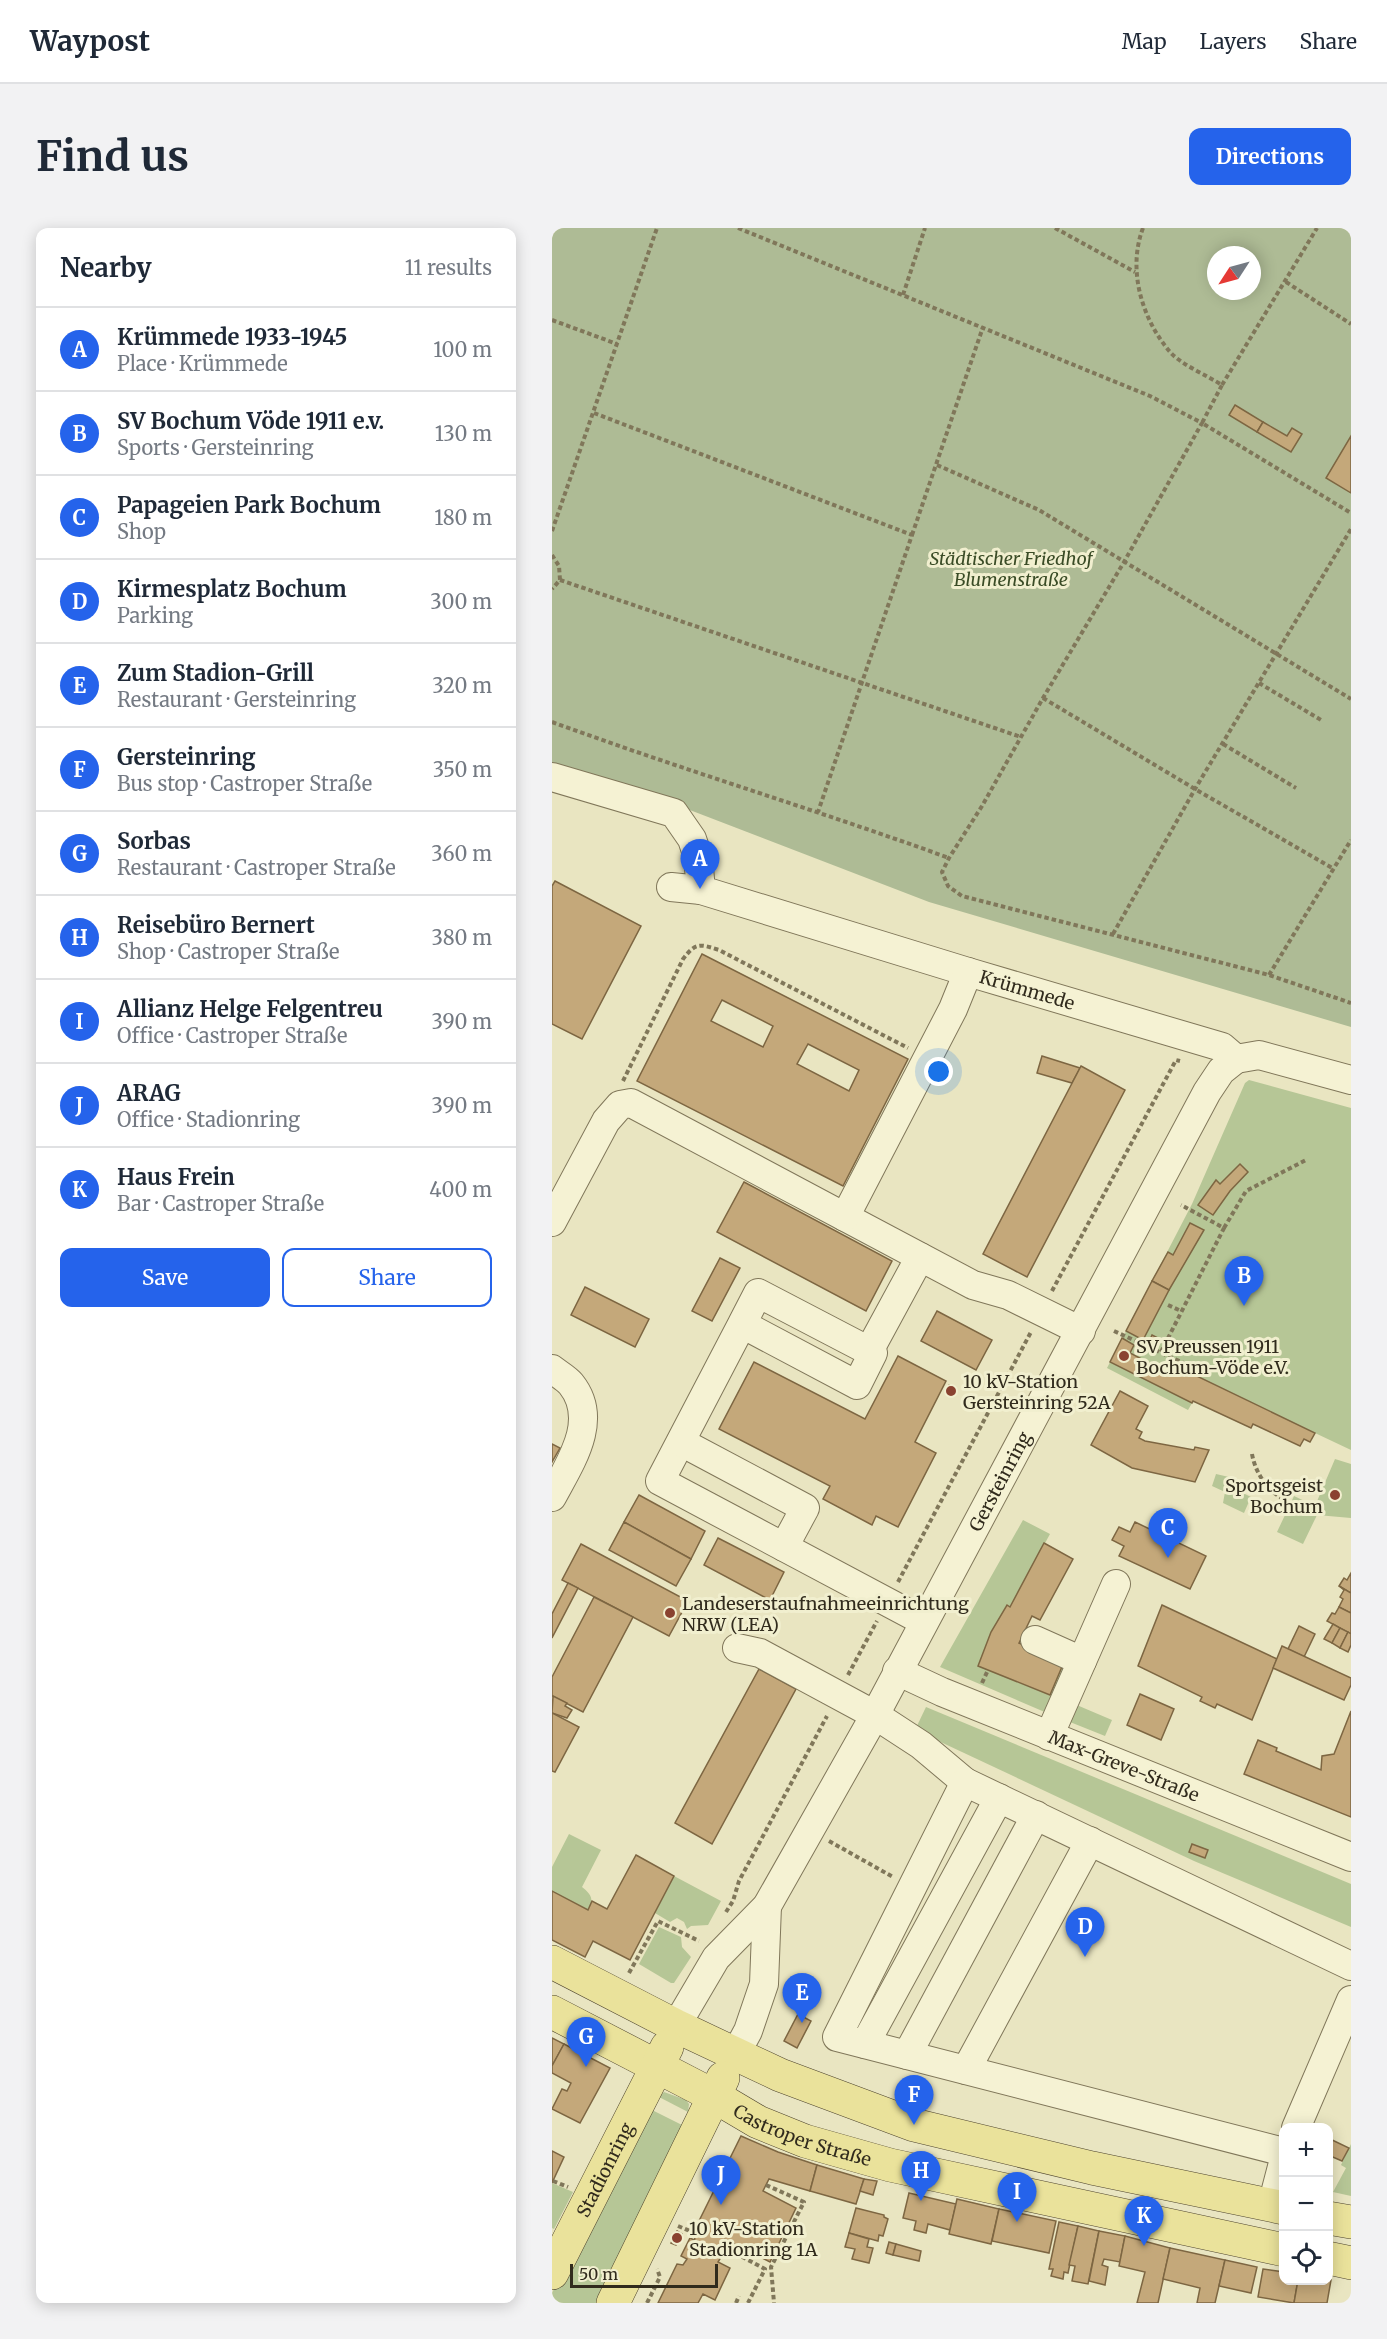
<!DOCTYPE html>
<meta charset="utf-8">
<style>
:root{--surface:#fff;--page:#f2f2f3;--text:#1f2937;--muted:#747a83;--line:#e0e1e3;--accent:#2563eb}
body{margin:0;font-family:Merriweather,serif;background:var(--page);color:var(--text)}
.controls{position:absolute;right:18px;bottom:18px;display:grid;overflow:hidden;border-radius:12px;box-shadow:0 3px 15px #0003}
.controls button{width:54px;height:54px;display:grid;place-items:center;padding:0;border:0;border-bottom:2px solid var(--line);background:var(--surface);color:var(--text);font:30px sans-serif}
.compass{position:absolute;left:655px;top:18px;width:54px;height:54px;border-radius:50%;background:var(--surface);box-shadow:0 3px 15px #0003;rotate:234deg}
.scale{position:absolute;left:18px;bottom:15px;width:148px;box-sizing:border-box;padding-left:6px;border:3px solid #312b1d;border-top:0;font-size:16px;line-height:21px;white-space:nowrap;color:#312b1d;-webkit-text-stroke:4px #f1efcf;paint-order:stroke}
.you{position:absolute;left:387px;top:844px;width:21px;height:21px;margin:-15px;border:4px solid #fff;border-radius:50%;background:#1a73e8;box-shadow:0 0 0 9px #1a73e833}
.badge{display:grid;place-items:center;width:39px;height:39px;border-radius:50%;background:var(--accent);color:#fff;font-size:20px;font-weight:700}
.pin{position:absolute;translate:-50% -50px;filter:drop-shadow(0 2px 3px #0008)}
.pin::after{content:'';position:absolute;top:32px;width:21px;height:18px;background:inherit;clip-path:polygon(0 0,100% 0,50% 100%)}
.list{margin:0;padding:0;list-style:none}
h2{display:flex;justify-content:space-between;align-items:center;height:78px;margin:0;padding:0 24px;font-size:26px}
h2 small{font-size:20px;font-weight:400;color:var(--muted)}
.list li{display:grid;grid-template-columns:39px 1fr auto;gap:18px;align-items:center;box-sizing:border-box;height:84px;padding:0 24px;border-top:2px solid var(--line)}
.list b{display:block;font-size:22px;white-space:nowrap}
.list p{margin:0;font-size:20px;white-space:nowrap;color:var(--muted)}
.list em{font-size:20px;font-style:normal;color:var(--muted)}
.actions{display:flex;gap:12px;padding:18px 24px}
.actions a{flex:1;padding:14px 0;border:2px solid var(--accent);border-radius:12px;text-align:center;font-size:21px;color:var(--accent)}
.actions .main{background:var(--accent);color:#fff}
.icon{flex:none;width:33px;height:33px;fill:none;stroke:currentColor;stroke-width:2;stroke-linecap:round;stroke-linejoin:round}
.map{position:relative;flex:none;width:799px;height:2075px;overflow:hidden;border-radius:12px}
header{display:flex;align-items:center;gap:36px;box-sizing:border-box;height:84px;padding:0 30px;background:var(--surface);border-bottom:2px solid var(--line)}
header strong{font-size:28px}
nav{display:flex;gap:33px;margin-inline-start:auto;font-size:21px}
.intro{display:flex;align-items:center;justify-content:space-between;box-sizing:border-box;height:144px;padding:0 36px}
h1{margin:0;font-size:42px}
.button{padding:15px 27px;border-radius:12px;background:var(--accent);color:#fff;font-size:21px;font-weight:700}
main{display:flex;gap:36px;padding:0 36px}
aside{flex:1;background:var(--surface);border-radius:12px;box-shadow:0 3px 15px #0003}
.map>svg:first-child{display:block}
</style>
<header>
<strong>Waypost</strong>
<nav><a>Map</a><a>Layers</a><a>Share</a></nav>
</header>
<div class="intro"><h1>Find us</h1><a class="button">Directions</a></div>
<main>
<aside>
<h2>Nearby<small>11 results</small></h2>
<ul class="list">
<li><span class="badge">A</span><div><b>Krümmede 1933-1945</b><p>Place · Krümmede</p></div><em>100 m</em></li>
<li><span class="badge">B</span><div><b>SV Bochum Vöde 1911 e.v.</b><p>Sports · Gersteinring</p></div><em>130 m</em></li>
<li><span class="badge">C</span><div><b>Papageien Park Bochum</b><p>Shop</p></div><em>180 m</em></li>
<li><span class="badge">D</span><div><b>Kirmesplatz Bochum</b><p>Parking</p></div><em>300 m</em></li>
<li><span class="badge">E</span><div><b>Zum Stadion-Grill</b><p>Restaurant · Gersteinring</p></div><em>320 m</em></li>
<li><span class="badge">F</span><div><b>Gersteinring</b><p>Bus stop · Castroper Straße</p></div><em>350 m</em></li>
<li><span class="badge">G</span><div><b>Sorbas</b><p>Restaurant · Castroper Straße</p></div><em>360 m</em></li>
<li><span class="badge">H</span><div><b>Reisebüro Bernert</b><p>Shop · Castroper Straße</p></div><em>380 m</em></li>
<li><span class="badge">I</span><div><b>Allianz Helge Felgentreu</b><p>Office · Castroper Straße</p></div><em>390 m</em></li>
<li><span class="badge">J</span><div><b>ARAG</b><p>Office · Stadionring</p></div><em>390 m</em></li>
<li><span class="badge">K</span><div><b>Haus Frein</b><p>Bar · Castroper Straße</p></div><em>400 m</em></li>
</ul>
<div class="actions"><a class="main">Save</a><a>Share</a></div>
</aside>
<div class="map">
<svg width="799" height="2075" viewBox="0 0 799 2075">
<rect width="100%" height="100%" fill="#e9e5c1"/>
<g fill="#b6c696">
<path d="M697 852 799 880V1222L653 1153 636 1182 555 1140 640 976 693 855Z"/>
<path d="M783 1231 799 1236V1290L765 1287 751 1316 725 1304 742 1268 763 1278Z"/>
<path d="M664 1246 677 1249 675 1257 699 1269 692 1285 671 1275 673 1264 660 1258Z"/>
<path d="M471 1292 498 1306 458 1379 454 1378 441 1405 436 1442 498 1467 512 1434 516 1436 495 1485 388 1439Z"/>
<path d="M520 1475 560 1492 553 1508 513 1492Z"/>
<path d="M374 1479 799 1656V1699L642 1633 363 1502Z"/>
<path d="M17 1606 49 1622 30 1659C40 1667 42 1671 36 1682L0 1663V1639Z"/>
<path d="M122 1648 169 1673 156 1697 139 1698 135 1701 132 1694 125 1690 118 1694 103 1685Z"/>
<path d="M107 1699 129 1709 130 1719 139 1729 122 1755H119L87 1736Z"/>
<path d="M112 1864 134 1872 137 1876 136 1884 107 1869Z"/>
<path d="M96 1880 134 1899 53 2075H0V2065L80 1905Z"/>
<path d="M799 1916V1968L781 1964 794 1940 789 1937Z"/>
<path d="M0 1955 21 1964 2 2001 0 2000Z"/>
</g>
<path fill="#aebb95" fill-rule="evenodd" d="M0 0H799V799L377 674 130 579 0 536ZM664 27H700V63H664Z"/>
<g fill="#c4a87a" stroke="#7d6642" stroke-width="1.5" fill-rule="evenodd">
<path d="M683 177 711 194 705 204 677 187Z"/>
<path d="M711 194 735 208 740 200 750 206 739 224 705 204Z"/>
<path d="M799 208V265L774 250Z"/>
<path d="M3 653 89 698 30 811 0 796V658Z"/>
<path d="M150 726 356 831 291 958 85 853ZM170 772 221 798 211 819 159 793ZM256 816 307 842 297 863 245 836Z"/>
<path d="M490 828 528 840 520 855 485 845Z"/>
<path d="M529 838 573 862 475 1049 431 1026Z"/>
<path d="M688 936 696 944 678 963 661 987 646 977 664 952 668 956Z"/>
<path d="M192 954 340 1033 314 1083 165 1004Z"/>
<path d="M638 995 652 1002 617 1062 600 1053 616 1024 621 1027Z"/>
<path d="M168 1030 188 1040 160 1093 140 1083Z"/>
<path d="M600 1053 617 1062 591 1112 574 1103Z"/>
<path d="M33 1059 97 1091 83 1119 19 1087Z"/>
<path d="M385 1083 440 1112 424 1142 369 1113Z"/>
<path d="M600 1107 606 1110 602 1117 597 1114Z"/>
<path d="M570 1110 582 1117 578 1125 618 1146 622 1137 763 1205 758 1214 752 1211 748 1218 701 1196 699 1200 641 1173 640 1175 558 1134Z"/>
<path d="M346 1128 394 1153 363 1214 384 1225 346 1299 324 1288 320 1297 271 1271 278 1258 167 1201 202 1134 313 1191Z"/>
<path d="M397 1157 404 1161 401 1168 394 1164Z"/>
<path d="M568 1163 596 1178 584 1201 590 1204 587 1210 593 1213 642 1222 643 1219 657 1222 643 1254 580 1240 539 1217Z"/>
<path d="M0 1216 8 1220 0 1234Z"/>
<path d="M87 1267 153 1303 139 1331 72 1294Z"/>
<path d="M72 1294 139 1331 124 1358 57 1322Z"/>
<path d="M583 1294 654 1328 638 1361 567 1328 572 1318 560 1312 567 1299 578 1304Z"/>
<path d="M166 1310 232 1344 218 1372 152 1337Z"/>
<path d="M492 1315 521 1331 488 1392 480 1388 467 1415 512 1434 498 1467 426 1438 439 1404 455 1377 458 1379Z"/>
<path d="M29 1316 136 1373 117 1408 10 1352Z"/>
<path d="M799 1345V1365L787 1358 792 1350 795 1352Z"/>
<path d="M16 1355 26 1360 0 1410V1386Z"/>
<path d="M787 1358 799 1365V1385L787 1379 791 1371 788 1369 792 1362Z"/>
<path d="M42 1369 81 1389 31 1484 0 1468V1449Z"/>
<path d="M610 1377 725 1431 700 1492 665 1476 663 1480 648 1473 650 1469 586 1438Z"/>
<path d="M787 1379 799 1385V1406L775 1393 780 1385 783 1386Z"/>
<path d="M781 1396 788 1400 780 1415 772 1411Z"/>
<path d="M747 1398 763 1406 752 1429 736 1421Z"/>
<path d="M788 1400 796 1404 788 1420 780 1415Z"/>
<path d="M796 1404 799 1406V1417L796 1424 788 1420Z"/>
<path d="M730 1418 799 1450V1457L792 1472 721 1440Z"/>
<path d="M207 1441 244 1461 160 1616 123 1595Z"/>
<path d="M588 1466 622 1481 609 1512 575 1497Z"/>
<path d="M1 1468 15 1475 13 1478 20 1482 15 1490 0 1485Z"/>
<path d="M799 1483V1589L692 1546 706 1512 725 1520 724 1523 769 1542 770 1528 782 1526Z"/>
<path d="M0 1485 27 1499 3 1544 0 1543Z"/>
<path d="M640 1616 656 1622 653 1630 637 1624Z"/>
<path d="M84 1627 122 1648 78 1732 41 1713 33 1729 0 1712V1663L36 1682 40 1673 55 1681Z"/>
<path d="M246 1786 259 1793 245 1820 232 1813Z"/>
<path d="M0 1810 12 1816 0 1838Z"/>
<path d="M12 1816 58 1840 28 1895 0 1881 10 1861 15 1863 19 1855 0 1845V1838Z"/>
<path d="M189 1908 226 1924 265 1937 258 1963 217 1951 211 1963 244 1980 218 2034 173 2011 167 2024 142 2012 148 1999 145 1997Z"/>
<path d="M776 1910 797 1920 790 1933 776 1927Z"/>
<path d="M0 1923 12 1929 0 1955Z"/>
<path d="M265 1937 312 1951 304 1976 258 1963Z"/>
<path d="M312 1951 325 1953 321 1967 308 1963Z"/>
<path d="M357 1965 404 1976 398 2002 376 1996 374 2005 362 2002 364 1993 351 1990Z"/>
<path d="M405 1971 447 1981 439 2016 397 2006Z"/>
<path d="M304 1980 332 1987V1989L336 1991 331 2008 327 2007 326 2013 297 2005Z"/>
<path d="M447 1981 504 1993 497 2025 440 2013Z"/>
<path d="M507 1994 526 1998 516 2045 512 2044 511 2051 499 2048 501 2041H497Z"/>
<path d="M526 1998 547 2003 536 2056 520 2053 523 2038 517 2037Z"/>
<path d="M125 2003 130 2006 124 2017 119 2015Z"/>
<path d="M547 2003 573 2008 568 2034 552 2031 550 2037 556 2039 553 2057 537 2053Z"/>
<path d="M297 2005 317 2011 315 2019 321 2020 317 2035 300 2031 303 2021 293 2019Z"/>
<path d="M573 2008 618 2020 606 2075H585L593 2044 567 2038Z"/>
<path d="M138 2010 171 2026 166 2034 178 2040 163 2072 151 2066 146 2075H106L125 2036 131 2037 135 2031 129 2028Z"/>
<path d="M337 2014 344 2016 341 2027 334 2025Z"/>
<path d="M344 2016 369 2023 367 2033 341 2027Z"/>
<path d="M618 2020 673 2032 663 2075H645L648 2060 611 2051Z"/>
<path d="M673 2032 705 2039 699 2065 667 2058Z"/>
<path d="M711 2041 732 2044V2052H746L742 2075 706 2069Z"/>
<path d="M746 2052H779L775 2075H742Z"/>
</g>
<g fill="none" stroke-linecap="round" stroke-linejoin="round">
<g stroke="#80775a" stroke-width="30">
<g id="minor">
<path id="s1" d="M0 549 122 585 140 611 146 629 149 662 416 744 670 819 684 831 707 827 799 852"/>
<path d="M119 659 149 662"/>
<path d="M293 989 421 1057 456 1067 529 1103"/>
<path d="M0 994 54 893 68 877 79 875 293 989 401 781 416 744"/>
<path d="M190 1096 206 1065 321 1125 305 1157 190 1096 108 1253 371 1393"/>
<path d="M317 1123 368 1029"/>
<path d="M0 1141C6 1146 14 1150 19 1156 48 1192 18 1235 0 1269"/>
<path d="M129 1214 253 1280 232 1319"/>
<path d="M483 1412 530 1433"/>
<path d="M185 1420 208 1425 323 1487 369 1517 413 1554"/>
<path id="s2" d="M345 1443 390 1464 799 1629"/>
<path d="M497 1508 564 1356"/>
<path id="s3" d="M124 1798 164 1730 215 1678 323 1487 655 864 669 843 684 831"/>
<path d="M313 1816 447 1570"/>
<path d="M183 1827 196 1803 212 1756 215 1678"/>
<path d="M355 1827 484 1587"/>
<path d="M414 1842 538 1613"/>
<path d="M744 1900 799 1772"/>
<path d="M732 1924 285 1809 413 1554 799 1738"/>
<path d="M720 1977 732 1931"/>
</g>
</g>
<g stroke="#4e442e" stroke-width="34">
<g id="major">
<path d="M0 1734 124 1798 228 1847 362 1897 540 1940 732 1980"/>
<path id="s4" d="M0 1784 162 1868 206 1894 253 1913 338 1937 732 2022"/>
<path d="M776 1990 799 1994"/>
<path d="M776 2030 799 2035"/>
<path id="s5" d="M0 2045 115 1819"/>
<path d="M61 2075 171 1850"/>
</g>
</g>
<g stroke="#80775a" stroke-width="4" stroke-dasharray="4.5 3" stroke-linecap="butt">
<path d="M186 0 598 168 650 195 572 334 491 470 430 578 397 630 390 644 396 658 410 668 717 747 799 775"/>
<path d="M503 0 583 44"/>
<path d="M591 0C575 42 590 92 619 125 630 137 656 148 670 157L650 195 799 285"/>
<path d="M734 54 799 96"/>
<path d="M351 67 373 0"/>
<path d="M0 92 65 116"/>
<path d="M670 157 765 0"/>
<path d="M42 185 360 307 266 584"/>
<path d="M385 237 487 282 799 471"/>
<path d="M0 303 105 0"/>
<path d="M360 307 431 99"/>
<path d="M0 327 7 338 8 352 0 361"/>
<path d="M8 352 469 509"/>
<path d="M707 455 769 492"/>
<path d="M491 470 643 561 782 641"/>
<path d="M0 494C131 542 265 582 397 630"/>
<path d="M671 516 744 560"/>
<path d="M561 706 643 561 799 301"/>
<path d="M717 747 799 612"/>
<path d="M71 853 131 731C144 714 148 716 167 722L356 820"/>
<path d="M672 1000 694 963 754 932"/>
<path d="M500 1063 624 832 628 833"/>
<path d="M616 1077 629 1083"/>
<path d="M562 1103 640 1139"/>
<path d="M609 1124 672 1000 629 977"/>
<path d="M700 1226C704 1248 718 1266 739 1275"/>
<path d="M346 1354 479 1104"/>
<path d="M296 1447 325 1393"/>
<path d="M430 1455 436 1442"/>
<path d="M277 1613 341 1649"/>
<path d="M174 1684 181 1673 187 1653 275 1488"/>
<path d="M77 1745 106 1693 147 1713"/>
<path d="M1 1953 16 1959"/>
<path d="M214 1957 252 1974 219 2039 222 2075"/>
<path d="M126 1998 145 2006"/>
<path d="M170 2018 213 2041 196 2075"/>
<path d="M95 2075 108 2049 105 2041"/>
<path d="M184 2075 187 2068"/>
</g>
<use href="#minor" stroke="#f5f2d3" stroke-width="28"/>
<use href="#major" stroke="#eae29b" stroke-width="33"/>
</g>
<g fill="#8a4230" stroke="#f1efcf" stroke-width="2">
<circle cx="572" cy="1128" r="6"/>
<circle cx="399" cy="1163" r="6"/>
<circle cx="783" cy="1267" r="6"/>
<circle cx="118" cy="1385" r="6"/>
<circle cx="125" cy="2010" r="6"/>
</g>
<g text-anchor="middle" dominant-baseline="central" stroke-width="6" stroke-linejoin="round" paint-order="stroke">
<g font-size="18" font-style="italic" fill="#3a4c26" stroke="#f1efcf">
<text x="459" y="330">Städtischer Friedhof<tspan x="459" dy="21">Blumenstraße</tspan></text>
</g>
<g font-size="18" fill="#312b1d" stroke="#f1efcf">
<text stroke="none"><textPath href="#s1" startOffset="552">Krümmede</textPath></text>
<text stroke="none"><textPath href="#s3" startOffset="636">Gersteinring</textPath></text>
<text stroke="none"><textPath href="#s2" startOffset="246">Max-Greve-Straße</textPath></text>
<text stroke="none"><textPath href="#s4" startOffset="280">Castroper Straße</textPath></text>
<text stroke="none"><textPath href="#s5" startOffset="116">Stadionring</textPath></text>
</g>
<g font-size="18" fill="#312b1d" stroke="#f1efcf" text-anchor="start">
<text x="584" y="1118">SV Preussen 1911<tspan x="584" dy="21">Bochum-Vöde e.V.</tspan></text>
<text x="411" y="1153">10 kV-Station<tspan x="411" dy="21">Gersteinring 52A</tspan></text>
<text x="771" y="1257" text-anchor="end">Sportsgeist<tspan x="771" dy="21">Bochum</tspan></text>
<text x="130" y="1375">Landeserstaufnahmeeinrichtung<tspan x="130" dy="21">NRW (LEA)</tspan></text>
<text x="137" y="2000">10 kV-Station<tspan x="137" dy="21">Stadionring 1A</tspan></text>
</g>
</g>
</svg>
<div class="controls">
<button>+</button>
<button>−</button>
<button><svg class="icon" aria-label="locate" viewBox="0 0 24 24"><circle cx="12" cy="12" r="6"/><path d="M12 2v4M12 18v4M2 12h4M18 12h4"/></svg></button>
</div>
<svg class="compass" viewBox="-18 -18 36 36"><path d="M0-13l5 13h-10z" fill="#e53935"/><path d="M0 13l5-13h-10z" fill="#747a83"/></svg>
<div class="scale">50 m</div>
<div class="you"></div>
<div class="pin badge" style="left:148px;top:661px">A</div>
<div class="pin badge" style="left:692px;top:1078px">B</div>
<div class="pin badge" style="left:616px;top:1330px">C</div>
<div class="pin badge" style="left:533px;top:1729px">D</div>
<div class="pin badge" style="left:250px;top:1795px">E</div>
<div class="pin badge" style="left:362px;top:1897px">F</div>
<div class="pin badge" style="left:34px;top:1839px">G</div>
<div class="pin badge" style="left:369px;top:1973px">H</div>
<div class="pin badge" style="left:465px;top:1994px">I</div>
<div class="pin badge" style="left:169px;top:1977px">J</div>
<div class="pin badge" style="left:592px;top:2018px">K</div>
</div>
</main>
